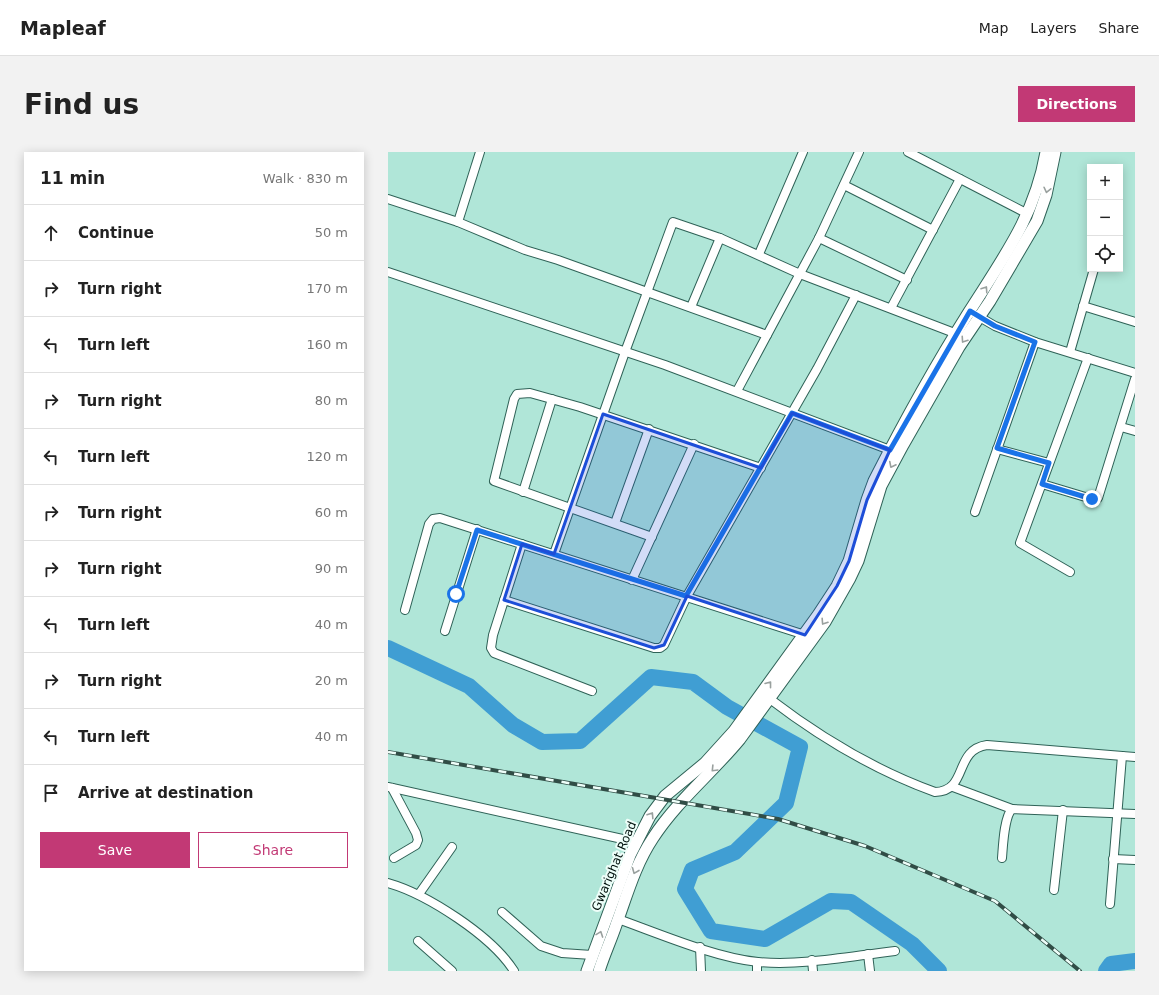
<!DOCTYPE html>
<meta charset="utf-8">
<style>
:root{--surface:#fff;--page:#f2f2f2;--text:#222;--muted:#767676;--line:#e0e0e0;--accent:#c23975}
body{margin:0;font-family:"DejaVu Sans",sans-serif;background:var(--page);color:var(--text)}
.controls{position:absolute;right:12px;top:12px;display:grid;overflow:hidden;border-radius:0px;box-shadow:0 2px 10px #0003}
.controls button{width:36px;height:36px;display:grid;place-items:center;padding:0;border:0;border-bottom:1px solid var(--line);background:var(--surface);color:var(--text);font:20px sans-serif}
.stop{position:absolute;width:12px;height:12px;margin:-9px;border:3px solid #1a73e8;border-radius:50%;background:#fff}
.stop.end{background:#1a73e8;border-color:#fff;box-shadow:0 1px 4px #0008}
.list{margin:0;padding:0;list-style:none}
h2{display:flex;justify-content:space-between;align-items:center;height:52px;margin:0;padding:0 16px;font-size:17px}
h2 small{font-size:13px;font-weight:400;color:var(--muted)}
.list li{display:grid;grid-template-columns:26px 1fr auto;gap:12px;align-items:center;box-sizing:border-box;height:56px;padding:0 16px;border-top:1px solid var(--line)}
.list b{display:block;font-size:15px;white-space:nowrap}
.list em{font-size:13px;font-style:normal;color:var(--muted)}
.actions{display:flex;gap:8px;padding:12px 16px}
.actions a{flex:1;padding:9px 0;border:1px solid var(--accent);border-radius:0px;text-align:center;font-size:14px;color:var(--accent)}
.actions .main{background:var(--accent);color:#fff}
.icon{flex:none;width:22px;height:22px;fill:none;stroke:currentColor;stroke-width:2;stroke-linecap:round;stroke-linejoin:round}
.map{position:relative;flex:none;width:747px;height:819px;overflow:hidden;border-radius:0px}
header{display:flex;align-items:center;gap:24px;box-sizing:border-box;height:56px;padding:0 20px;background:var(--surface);border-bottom:1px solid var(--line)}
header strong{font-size:19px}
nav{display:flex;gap:22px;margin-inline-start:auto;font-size:14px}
.intro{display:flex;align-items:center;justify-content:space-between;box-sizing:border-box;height:96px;padding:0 24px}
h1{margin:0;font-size:28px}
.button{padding:10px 18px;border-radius:0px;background:var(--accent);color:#fff;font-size:14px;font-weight:700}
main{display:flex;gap:24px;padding:0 24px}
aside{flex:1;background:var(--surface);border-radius:0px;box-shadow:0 2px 10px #0003}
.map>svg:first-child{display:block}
</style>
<header>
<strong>Mapleaf</strong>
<nav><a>Map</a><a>Layers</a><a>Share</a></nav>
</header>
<div class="intro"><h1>Find us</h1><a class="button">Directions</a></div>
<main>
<aside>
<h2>11 min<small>Walk · 830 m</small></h2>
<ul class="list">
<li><svg class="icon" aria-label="ahead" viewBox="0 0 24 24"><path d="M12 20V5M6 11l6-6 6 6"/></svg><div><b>Continue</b></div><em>50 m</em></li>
<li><svg class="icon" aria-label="right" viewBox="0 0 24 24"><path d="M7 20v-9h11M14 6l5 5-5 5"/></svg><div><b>Turn right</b></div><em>170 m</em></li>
<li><svg class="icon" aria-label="left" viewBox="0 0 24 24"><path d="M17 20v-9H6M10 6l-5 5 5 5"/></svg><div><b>Turn left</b></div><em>160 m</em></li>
<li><svg class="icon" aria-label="right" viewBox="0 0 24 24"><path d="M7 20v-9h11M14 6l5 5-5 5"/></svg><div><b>Turn right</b></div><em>80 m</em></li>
<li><svg class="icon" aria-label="left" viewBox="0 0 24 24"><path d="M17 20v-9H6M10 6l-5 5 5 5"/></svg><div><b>Turn left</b></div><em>120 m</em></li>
<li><svg class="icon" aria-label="right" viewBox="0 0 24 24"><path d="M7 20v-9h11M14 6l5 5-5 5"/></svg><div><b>Turn right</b></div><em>60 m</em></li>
<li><svg class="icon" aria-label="right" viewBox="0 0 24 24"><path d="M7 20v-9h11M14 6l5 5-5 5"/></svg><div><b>Turn right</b></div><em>90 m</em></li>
<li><svg class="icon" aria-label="left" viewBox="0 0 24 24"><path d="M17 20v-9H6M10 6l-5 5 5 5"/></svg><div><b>Turn left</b></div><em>40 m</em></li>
<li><svg class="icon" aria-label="right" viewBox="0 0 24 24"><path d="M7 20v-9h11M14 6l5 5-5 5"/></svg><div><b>Turn right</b></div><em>20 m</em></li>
<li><svg class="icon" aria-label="left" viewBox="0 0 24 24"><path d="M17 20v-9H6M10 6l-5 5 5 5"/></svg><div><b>Turn left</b></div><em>40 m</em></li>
<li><svg class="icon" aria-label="arrive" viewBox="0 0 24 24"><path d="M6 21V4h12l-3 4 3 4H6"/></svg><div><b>Arrive at destination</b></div></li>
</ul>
<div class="actions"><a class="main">Save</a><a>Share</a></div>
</aside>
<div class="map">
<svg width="747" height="819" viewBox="0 0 747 819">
<rect width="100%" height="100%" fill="#b0e6d8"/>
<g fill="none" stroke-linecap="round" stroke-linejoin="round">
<g stroke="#409ed3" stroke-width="16">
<path d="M0 496 81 534 125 573 154 590 192 589 263 525 305 530 339 555 412 595 398 651 347 700 304 718 297 737 323 779 377 787 443 749 463 750 524 792 551 819"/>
<path d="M718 819 723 812 747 809"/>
</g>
<g stroke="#2f6257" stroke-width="10">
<g id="street">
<path d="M520 0 640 62"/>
<path d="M456 33 545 78"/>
<path d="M0 47 70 70 137 98 170 108 379 183"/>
<path d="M70 70 92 0"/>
<path d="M431 86 519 128"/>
<path d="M371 102 415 0"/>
<path d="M0 120 277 213 502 298"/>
<path d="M695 154 747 170"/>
<path d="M303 155 332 86"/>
<path d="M503 156 572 27"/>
<path d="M588 163 607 174 647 190 747 221"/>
<path d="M682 200 706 117"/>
<path d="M349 239 431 86 471 0"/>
<path d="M733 275 747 279"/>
<path d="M609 297 661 311"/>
<path d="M654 332 704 347 710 346 747 227"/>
<path d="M135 340 164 247"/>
<path d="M587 360 647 190"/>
<path d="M227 371 261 277"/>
<path d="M264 385 106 329 126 247 129 242 142 241 192 255 373 316"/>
<path d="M134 392 105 483 103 496 106 501 204 539"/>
<path d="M166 402 237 200 285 70 332 86 412 122 569 182"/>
<path d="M682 420 632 391 700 206"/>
<path d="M244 428 306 292"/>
<path d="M116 448 266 496H272L276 493 299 444 429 217 468 143"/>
<path d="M17 458 41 372 45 367 52 366 417 483"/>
<path d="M57 479 89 377"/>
<path d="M382 547C433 586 486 618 547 640 581 639 565 598 599 593L747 605"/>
<path d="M0 635 248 690"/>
<path d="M565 635 624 657"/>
<path d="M4 636 28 681 30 688 28 693 6 706"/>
<path d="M614 706C615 694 616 665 624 657L747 662"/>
<path d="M725 707 747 708"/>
<path d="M0 731C39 742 104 784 126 819"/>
<path d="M666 738 675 658"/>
<path d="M31 742 64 695"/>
<path d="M722 752 734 604"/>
<path d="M114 760 153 794 174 801 204 803"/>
<path d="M230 767C272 782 328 806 370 810 415 814 463 804 507 799"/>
<path d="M30 789 64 819"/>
<path d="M312 795 313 819"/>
<path d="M480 802 482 819"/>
<path d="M424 808 425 819"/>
<path d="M369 810V819"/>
</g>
</g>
<g stroke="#2f6257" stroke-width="13">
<g id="secondary">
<path d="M199 819 242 703 262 664 277 644 317 611 346 579 430 463 449 434 461 409 479 348 486 329C515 272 547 214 581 160 615 106 647 64 658 0"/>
<path d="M211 819C216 803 223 788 228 773 239 743 247 713 265 686 289 649 324 621 352 587L437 470 462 426 470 409 493 334 515 293 571 195 602 149 649 69 658 43 667 0"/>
</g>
</g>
<use href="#street" stroke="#fff" stroke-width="8"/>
<use href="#secondary" stroke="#fff" stroke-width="11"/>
<g stroke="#314d46" stroke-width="4">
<path id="rail" d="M0 600 390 667 477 694 607 749 692 819"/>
</g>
<use href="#rail" stroke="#eefef9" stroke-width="2.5" stroke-dasharray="8" stroke-linecap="butt"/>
</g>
<defs><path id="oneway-chevron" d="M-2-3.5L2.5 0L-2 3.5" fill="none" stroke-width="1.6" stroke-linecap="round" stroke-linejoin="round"/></defs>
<g stroke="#99a09e">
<use href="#oneway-chevron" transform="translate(659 38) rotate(103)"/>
<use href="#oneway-chevron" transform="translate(597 137) rotate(-56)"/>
<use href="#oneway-chevron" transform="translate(576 188) rotate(124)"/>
<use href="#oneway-chevron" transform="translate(504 313) rotate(117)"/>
<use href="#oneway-chevron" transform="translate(436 470) rotate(123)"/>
<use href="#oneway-chevron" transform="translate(381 532) rotate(-52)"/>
<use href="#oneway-chevron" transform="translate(326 617) rotate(134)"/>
<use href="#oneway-chevron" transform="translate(263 663) rotate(-57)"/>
<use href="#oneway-chevron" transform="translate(247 719) rotate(112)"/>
<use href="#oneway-chevron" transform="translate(212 782) rotate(-70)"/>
</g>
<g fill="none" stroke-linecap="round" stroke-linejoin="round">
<path stroke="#1a73e8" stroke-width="5" d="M68 442 89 378 298 444 404 261 502 298 582 159 607 174 647 190 609 296 661 311 654 332 704 347"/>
</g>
<path fill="#1d4ed8" fill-opacity="0.2" stroke="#1d4ed8" stroke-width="3" stroke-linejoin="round" d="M404 261 502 298 479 348 461 409 449 434 417 483 299 444 276 493 266 496 116 448 134 392 166 402 215 262 373 316Z"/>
<g text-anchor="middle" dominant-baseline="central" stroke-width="4" stroke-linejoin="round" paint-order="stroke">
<g font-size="12" fill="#00110d" stroke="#eefef9">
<text transform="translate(226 714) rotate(-67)">Gwarighat Road</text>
</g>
</g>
</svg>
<div class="controls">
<button>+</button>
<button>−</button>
<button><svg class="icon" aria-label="locate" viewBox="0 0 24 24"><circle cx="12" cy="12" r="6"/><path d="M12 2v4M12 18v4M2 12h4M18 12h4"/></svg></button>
</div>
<div class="stop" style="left:68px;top:442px"></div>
<div class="stop end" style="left:704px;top:347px"></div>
</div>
</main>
